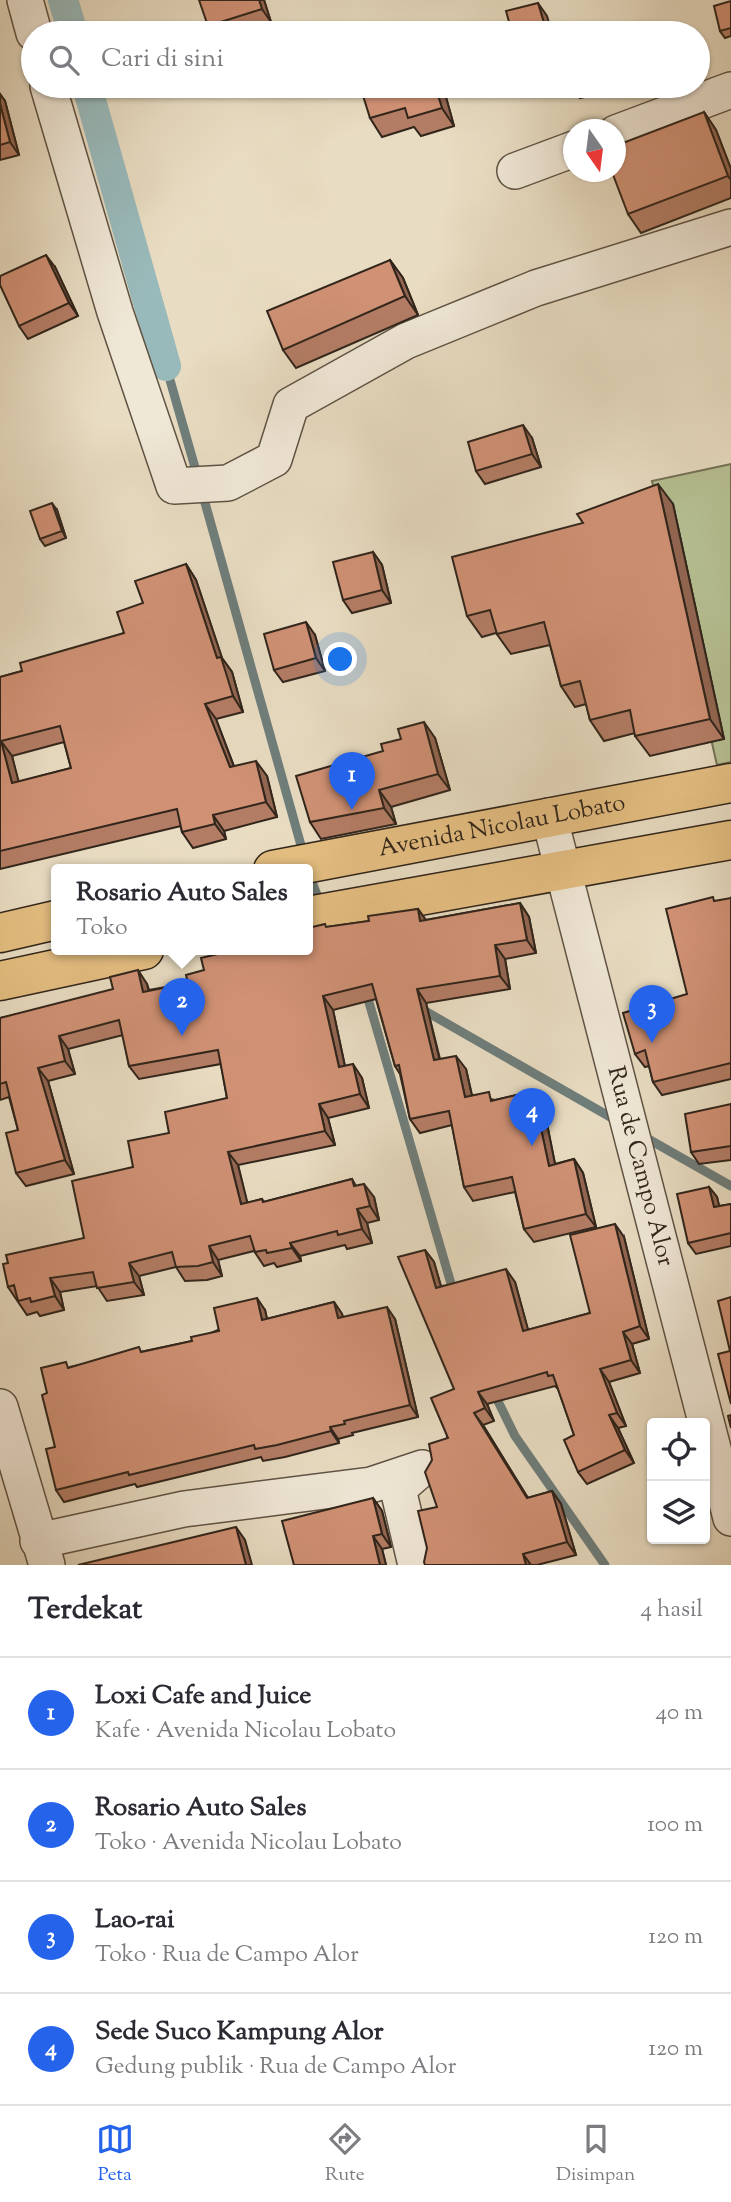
<!DOCTYPE html>
<html lang="id">
<meta charset="utf-8">
<style>
:root{--surface:#fff;--page:#f2f2f3;--text:#2b2b33;--muted:#7c7c81;--line:#e1e1e2;--accent:#2563eb}
body{margin:0;font-family:"Sorts Mill Goudy",serif;background:var(--page);color:var(--text)}
.controls{position:absolute;right:21px;bottom:21px;display:grid;overflow:hidden;border-radius:7px;box-shadow:0 2px 5px #0004}
.controls button{width:63px;height:63px;display:grid;place-items:center;padding:0;border:0;border-bottom:2px solid var(--line);background:var(--surface);color:var(--text);font:35px sans-serif}
.compass{position:absolute;left:563px;top:119px;width:63px;height:63px;border-radius:50%;background:var(--surface);box-shadow:0 2px 5px #0004;rotate:166deg}
.you{position:absolute;left:341px;top:660px;width:24px;height:24px;margin:-18px;border:5px solid #fff;border-radius:50%;background:#1a73e8;box-shadow:0 0 0 10px #1a73e833}
.badge{display:grid;place-items:center;width:46px;height:46px;border-radius:50%;background:var(--accent);color:#fff;font-size:23px;font-weight:700}
.pin{position:absolute;translate:-50% -58px;filter:drop-shadow(0 2px 4px #0008)}
.pin::after{content:'';position:absolute;top:37px;width:24px;height:21px;background:inherit;clip-path:polygon(0 0,100% 0,50% 100%)}
.popup{position:absolute;left:51px;top:864px;width:262px;height:91px;box-sizing:border-box;display:grid;place-content:center;border-radius:7px;background:var(--surface);filter:drop-shadow(0 2px 5px #0005);font-size:23px;white-space:nowrap;color:var(--muted)}
.popup b{font-size:26px;color:var(--text)}
.popup::after{content:'';position:absolute;left:50%;top:100%;margin-left:-14px;border:14px solid transparent;border-top-color:var(--surface)}
.list{margin:0;padding:0;list-style:none}
h2{display:flex;justify-content:space-between;align-items:center;height:91px;margin:0;padding:0 28px;font-size:30px}
h2 small{font-size:23px;font-weight:400;color:var(--muted)}
.list li{display:grid;grid-template-columns:46px 1fr auto;gap:21px;align-items:center;box-sizing:border-box;height:112px;padding:0 28px;border-top:2px solid var(--line)}
.list b{display:block;font-size:26px;white-space:nowrap}
.list p{margin:0;font-size:23px;white-space:nowrap;color:var(--muted)}
.list em{font-size:23px;font-style:normal;color:var(--muted)}
.icon{flex:none;width:38px;height:38px;fill:none;stroke:currentColor;stroke-width:2;stroke-linecap:round;stroke-linejoin:round}
.map{position:relative;flex:none;width:731px;height:1565px;overflow:hidden}
.search{position:absolute;background:var(--surface);box-shadow:0 2px 5px #0004;left:21px;right:21px;top:21px;height:77px;display:flex;align-items:center;gap:18px;box-sizing:border-box;padding:0 24px;border-radius:38px;color:var(--muted);font-size:26px}
.sheet{height:539px;background:var(--surface)}
nav{display:flex;justify-content:space-around;align-items:center;box-sizing:border-box;height:98px;border-top:2px solid var(--line);background:var(--surface);font-size:19px;color:var(--muted)}
nav a{display:grid;justify-items:center;gap:4px}
nav .on{color:var(--accent)}
.map>svg:first-child{display:block}
</style>
<div class="map">
<svg width="731" height="1565" viewBox="0 0 731 1565">
<rect width="100%" height="100%" fill="#e8dcc2"/>
<filter id="stains"><feTurbulence type="fractalNoise" baseFrequency=".00286" numOctaves="4"/><feColorMatrix values="0 0 0 0 .2 0 0 0 0 .09 0 0 0 0 .02 0 0 0 .5 -.17"/></filter>
<radialGradient id="worn" r=".72"><stop offset=".6" stop-color="#630" stop-opacity="0"/><stop offset="1" stop-color="#630" stop-opacity=".3"/></radialGradient>
<path fill="#b6c093" stroke="#747257" stroke-width="2" d="M731 464V762L717 765 652 481Z"/>
<g fill="none" stroke-linecap="round" stroke-linejoin="round">
<g stroke="#6f7e7b" stroke-width="9">
<path d="M166 366 198 478"/>
<path d="M202 492 304 856"/>
<path d="M308 872 321 905"/>
<path d="M366 992 454 1294"/>
<path d="M418 1007 619 1122"/>
<path d="M643 1136 731 1186"/>
<path d="M493 1391 515 1436 605 1565"/>
</g>
<g stroke="#99babb" stroke-width="30">
<path d="M63 0 73 33"/>
<path d="M87 86 166 366"/>
</g>
<g stroke="#5f5345" stroke-width="38">
<g id="minor">
<path d="M25 0 34 33"/>
<path d="M48 86 115 312 174 486 228 483 274 459 291 405 406 341 536 288 731 227"/>
<path d="M616 133 731 90"/>
<path d="M515 171 574 149"/>
<path id="s1" d="M549 816 731 1518"/>
<path d="M0 1407 47 1565"/>
<path d="M38 1541 184 1509 371 1485 422 1468 398 1489 416 1565"/>
</g>
</g>
<g stroke="#31251b" stroke-width="41">
<g id="major">
<path id="s2" d="M273 870 731 783"/>
<path d="M308 916 731 840"/>
<path d="M0 933 56 920"/>
<path d="M0 981 144 950"/>
</g>
</g>
<use href="#minor" stroke="#f0e8d7" stroke-width="35"/>
<use href="#major" stroke="#e4be81" stroke-width="38"/>
</g>
<g fill="#b37d65" stroke="#31251b" stroke-width="2" fill-rule="evenodd">
<path d="M264 0 271 22 233 33H213L208 26Z"/>
<path d="M731 1V36L725 38 720 31Z"/>
<path d="M572 86H614L615 90 580 98Z"/>
<path d="M444 90 454 126 421 136 414 127 382 137 370 118Z"/>
<path d="M0 94 5 101 19 155 0 160Z"/>
<path d="M704 112 716 130 731 169V198L641 233 628 214Z"/>
<path d="M390 260 403 278 418 315 296 368 283 350Z"/>
<path d="M55 267 78 316 28 339 19 326Z"/>
<path d="M532 438 541 467 485 484 476 471Z"/>
<path d="M673 504 724 739 650 756 635 736V733L604 741 590 720 586 704 575 707 561 686 550 645 511 654 496 633 482 637 467 616 583 523Z"/>
<path d="M57 510 66 538 45 546 40 539Z"/>
<path d="M373 552 382 565 391 603 352 613 343 600Z"/>
<path d="M186 564 196 580 222 658 232 672 243 712 216 719 234 766 267 776 277 817 224 831 226 839 193 848 182 832 181 826 0 869V677L22 671 124 633 143 603ZM64 742 71 768 18 782 12 756Z"/>
<path d="M315 635 325 671 283 682 274 670Z"/>
<path d="M435 738 450 790 391 807 396 824 321 839 310 822Z"/>
<path d="M731 897V1079L662 1095 653 1082 649 1066 645 1067 635 1054 687 994Z"/>
<path d="M520 903 529 917 536 953 505 959 510 989 426 1003 440 1059 466 1069 472 1095 495 1100 533 1091 543 1104 555 1164 574 1159 583 1173 596 1227 534 1242 524 1229 515 1192 473 1201 464 1187 452 1125 420 1133 410 1119 400 1074 395 1066 376 999 333 1010 345 1066 362 1078 369 1108 328 1118 335 1145 238 1165 247 1203 262 1199 264 1202 352 1179 356 1186 374 1197 379 1220 367 1223 372 1243 347 1249 345 1245 300 1256 301 1261 277 1267 274 1263 264 1266 254 1251 218 1260 222 1276 207 1280 185 1281 176 1267 139 1276 144 1295 107 1301 97 1286 60 1292 64 1310 40 1316 37 1312 27 1315 8 1287 84 1238 133 1167 169 1133 227 1098 221 1064 139 1079 129 1066 123 1035 68 1049 75 1074 48 1081 74 1174 26 1186 16 1173 18 1130 9 1097 0 1100V1018L147 984 149 990 188 983 204 970 234 950 327 927 369 921 418 909 426 920Z"/>
<path d="M731 1104V1160L699 1164 691 1152Z"/>
<path d="M709 1187 717 1197 719 1206 731 1204V1246L696 1254 688 1243Z"/>
<path d="M624 1237 649 1339 632 1344 640 1373 609 1382 626 1426 618 1428 634 1463 587 1484 578 1472 574 1435 558 1389 555 1386 487 1404 494 1421 483 1425 528 1498 552 1491 561 1504 576 1555 537 1565H425L437 1507 454 1389 425 1250 434 1262 441 1286 515 1282 528 1330 590 1313Z"/>
<path d="M334 1302 342 1314 343 1317 395 1319 418 1417 352 1433 353 1435 338 1439 339 1443 285 1457 263 1461 261 1457 137 1487 135 1484 64 1502 56 1490 55 1447 47 1393 70 1367 192 1341 265 1310 267 1319Z"/>
<path d="M373 1498 382 1511 391 1547 382 1549 386 1565H294Z"/>
</g>
<g fill="#926652" stroke="#31251b" stroke-width="2">
<path d="M259 0H264L271 22 262 9Z"/>
<path d="M538 3 547 16 552 33H547Z"/>
<path d="M435 86H441L444 90 454 126 442 108Z"/>
<path d="M0 94 5 101 19 155 10 142 0 104Z"/>
<path d="M704 112 716 130 731 169V180L728 176Z"/>
<path d="M46 255 55 267 78 316 69 303Z"/>
<path d="M390 260 403 278 418 315 405 296Z"/>
<path d="M523 425 532 438 541 467 532 454Z"/>
<path d="M658 484 673 504 724 739 710 719Z"/>
<path d="M52 503 57 510 66 538 62 531Z"/>
<path d="M373 552 382 565 391 603 382 590Z"/>
<path d="M186 564 196 580 222 658 232 672 243 712 233 696 217 658Z"/>
<path d="M306 622 315 635 325 671 316 658Z"/>
<path d="M205 704 216 719 240 783 230 767Z"/>
<path d="M424 722 435 738 450 790 438 774Z"/>
<path d="M1 741 12 756 23 798 12 783Z"/>
<path d="M256 761 267 776 277 817 266 802Z"/>
<path d="M379 790 391 807 396 824 384 808Z"/>
<path d="M213 815 224 831 226 839 215 824Z"/>
<path d="M520 903 529 917 536 953 527 940Z"/>
<path d="M418 909 427 922 420 921Z"/>
<path d="M495 945 505 959 510 989 500 976Z"/>
<path d="M138 970 147 984 152 1005 143 992Z"/>
<path d="M417 989 426 1003 443 1074 434 1060Z"/>
<path d="M323 996 333 1010 348 1081 339 1067Z"/>
<path d="M59 1036 68 1049 75 1074 65 1061Z"/>
<path d="M456 1056 466 1069 475 1110 465 1097Z"/>
<path d="M353 1064 362 1078 369 1108 360 1094Z"/>
<path d="M38 1068 48 1081 74 1174 65 1160Z"/>
<path d="M533 1091 543 1104 558 1179 549 1166Z"/>
<path d="M319 1104 328 1118 335 1145 325 1131Z"/>
<path d="M228 1152 238 1165 251 1217 241 1204Z"/>
<path d="M574 1159 583 1173 596 1227 586 1214Z"/>
<path d="M364 1184 374 1197 379 1220 370 1206Z"/>
<path d="M709 1187 717 1197 722 1218 714 1207Z"/>
<path d="M357 1209 367 1223 372 1243 362 1229Z"/>
<path d="M615 1224 624 1237 649 1339 640 1326Z"/>
<path d="M290 1243 300 1256 301 1261 292 1248Z"/>
<path d="M209 1246 218 1260 222 1276 213 1262Z"/>
<path d="M425 1250 434 1262 445 1301 436 1288Z"/>
<path d="M129 1263 139 1276 144 1295 134 1282Z"/>
<path d="M506 1269 515 1282 532 1344 523 1331Z"/>
<path d="M50 1278 60 1292 64 1310 55 1296Z"/>
<path d="M257 1298 265 1310 270 1332 262 1320Z"/>
<path d="M334 1302 342 1314 346 1330 338 1318Z"/>
<path d="M387 1307 395 1319 418 1417 410 1405Z"/>
<path d="M623 1332 632 1344 640 1373 631 1360Z"/>
<path d="M600 1369 609 1382 626 1426 617 1413Z"/>
<path d="M478 1392 487 1404 494 1421 485 1408Z"/>
<path d="M474 1413 483 1425 536 1511 527 1498Z"/>
<path d="M609 1415 618 1428 634 1463 625 1450Z"/>
<path d="M330 1427 338 1439 339 1443 331 1431Z"/>
<path d="M552 1491 561 1504 576 1555 567 1542Z"/>
<path d="M373 1498 382 1511 391 1547 382 1534Z"/>
<path d="M236 1527 245 1540 252 1565H246Z"/>
<path d="M373 1536 382 1549 386 1565H380Z"/>
<path d="M523 1554 531 1565H526Z"/>
</g>
<g fill="#d09175" stroke="#31251b" stroke-width="2" fill-rule="evenodd">
<path d="M199 0H259L262 9 208 26Z"/>
<path d="M731 1V28L720 31 714 6Z"/>
<path d="M538 3 547 33H512L506 11Z"/>
<path d="M392 23 394 31 407 28 408 33H356Z"/>
<path d="M360 86H435L442 108 408 118 405 108 370 118Z"/>
<path d="M0 104 10 142 0 145Z"/>
<path d="M704 112 728 176 628 214 612 172H615V146Z"/>
<path d="M46 255 69 303 19 326 0 285V276Z"/>
<path d="M390 260 405 296 283 350 267 311Z"/>
<path d="M523 425 532 454 476 471 468 442Z"/>
<path d="M658 484 710 719 635 736 630 710 590 720 580 681 561 686 544 622 497 634 490 610 467 616 452 557 583 523 577 514Z"/>
<path d="M52 503 62 531 40 539 30 511Z"/>
<path d="M373 552 382 590 343 600 333 562Z"/>
<path d="M186 564 217 658 221 657 233 696 205 704 230 767 256 761 266 802 213 815 215 824 182 832 177 809 0 851V677L22 671 20 663 124 633 117 612 143 603 135 581ZM60 726 71 768 12 783 1 741Z"/>
<path d="M306 622 316 658 274 670 264 634Z"/>
<path d="M424 722 438 774 379 790 384 808 310 822 296 776 383 751 381 744 401 739 398 729Z"/>
<path d="M713 897 714 901 731 898V1063L653 1082 645 1050 635 1054 623 1013 687 994 666 909Z"/>
<path d="M520 903 527 940 495 945 500 976 417 989 434 1060 456 1056 465 1097 489 1092 491 1101 533 1091 549 1166 574 1159 586 1214 524 1229 512 1177 464 1187 449 1111 410 1119 399 1065 395 1066 372 984 323 996 339 1067 353 1064 360 1094 319 1104 325 1131 228 1152 241 1204 262 1199 263 1202 352 1179 354 1186 364 1184 370 1206 357 1209 362 1229 338 1235 337 1231 290 1243 292 1248 267 1253 266 1250 255 1252 250 1236 209 1246 213 1262 198 1266 176 1267 172 1252 129 1263 134 1282 97 1288 93 1272 50 1278 55 1296 31 1302 30 1298 18 1301 14 1285 8 1287 3 1264 8 1263 6 1255 84 1238 72 1181 133 1167 128 1141 169 1133 165 1112 227 1098 218 1050 129 1066 119 1020 59 1036 65 1061 38 1068 65 1160 16 1173 6 1133 18 1130 6 1082 0 1084V1018L113 989 110 977 138 970 143 992 188 983 186 975 204 970 201 958 234 950H308V928L325 924 326 927 369 921 368 916 418 909 420 921Z"/>
<path d="M731 1104V1146L691 1152 685 1114Z"/>
<path d="M709 1187 714 1207 731 1204V1233L688 1243 677 1194Z"/>
<path d="M615 1224 640 1326 623 1332 631 1360 600 1369 617 1413 609 1415 625 1450 578 1472 564 1440 574 1435 553 1375 548 1376 547 1372 478 1392 485 1408 474 1413 527 1498 552 1491 567 1542 523 1554 526 1565H425L424 1562 427 1548 418 1511 437 1507 425 1472 432 1460 429 1444 448 1438 431 1398 454 1389 398 1257 425 1250 436 1288 506 1269 523 1331 590 1313 570 1235Z"/>
<path d="M731 1297V1404L718 1354 730 1351 718 1301Z"/>
<path d="M257 1298 262 1320 334 1302 338 1318 387 1307 410 1405 344 1421 345 1424 330 1427 331 1431 277 1445 255 1449 254 1445 129 1475 128 1472 56 1490 46 1449 55 1447 42 1395 47 1393 41 1368 66 1362 68 1368 139 1347 141 1352 192 1341 191 1337 219 1331 214 1308Z"/>
<path d="M731 1415V1428L728 1416Z"/>
<path d="M373 1498 382 1534 373 1536 380 1565H294L282 1521Z"/>
<path d="M236 1527 246 1565H78Z"/>
</g>
<g text-anchor="middle" dominant-baseline="central" stroke-width="5" stroke-linejoin="round" paint-order="stroke">
<g font-size="24" fill="#31251b" stroke="#f0e8d7">
<text stroke="none"><textPath href="#s2" startOffset="233">Avenida Nicolau Lobato</textPath></text>
<text stroke="none"><textPath href="#s1" startOffset="362">Rua de Campo Alor</textPath></text>
</g>
</g>
<rect width="100%" height="100%" filter="url(#stains)"/>
<rect width="100%" height="100%" fill="url(#worn)"/>
</svg>
<div class="controls">
<button><svg class="icon" aria-label="locate" viewBox="0 0 24 24"><circle cx="12" cy="12" r="6"/><path d="M12 2v4M12 18v4M2 12h4M18 12h4"/></svg></button>
<button><svg class="icon" aria-label="layers" viewBox="0 0 24 24"><path d="M12 4l9 5-9 5-9-5zM3 14l9 5 9-5"/></svg></button>
</div>
<svg class="compass" viewBox="-18 -18 36 36"><path d="M0-13l5 13h-10z" fill="#e53935"/><path d="M0 13l5-13h-10z" fill="#7c7c81"/></svg>
<div class="you"></div>
<div class="pin badge" style="left:352px;top:810px">1</div>
<div class="pin badge" style="left:182px;top:1036px">2</div>
<div class="popup"><b>Rosario Auto Sales</b>Toko</div>
<div class="pin badge" style="left:652px;top:1043px">3</div>
<div class="pin badge" style="left:532px;top:1146px">4</div>
<div class="search"><svg class="icon" aria-label="search" viewBox="0 0 24 24"><circle cx="10" cy="10" r="6"/><path d="M15 15l6 6"/></svg>Cari di sini</div>
</div>
<section class="sheet">
<h2>Terdekat<small>4 hasil</small></h2>
<ul class="list">
<li><span class="badge">1</span><div><b>Loxi Cafe and Juice</b><p>Kafe · Avenida Nicolau Lobato</p></div><em>40 m</em></li>
<li><span class="badge">2</span><div><b>Rosario Auto Sales</b><p>Toko · Avenida Nicolau Lobato</p></div><em>100 m</em></li>
<li><span class="badge">3</span><div><b>Lao-rai</b><p>Toko · Rua de Campo Alor</p></div><em>120 m</em></li>
<li><span class="badge">4</span><div><b>Sede Suco Kampung Alor</b><p>Gedung publik · Rua de Campo Alor</p></div><em>120 m</em></li>
</ul>
</section>
<nav>
<a class="on"><svg class="icon" aria-label="map" viewBox="0 0 24 24"><path d="M3 6l6-2 6 2 6-2v14l-6 2-6-2-6 2zM9 4v14M15 6v14"/></svg>Peta</a>
<a><svg class="icon" aria-label="directions" viewBox="0 0 24 24"><path d="M12 3l9 9-9 9-9-9zM9 14v-3h6M13 9l2 2-2 2"/></svg>Rute</a>
<a><svg class="icon" aria-label="saved" viewBox="0 0 24 24"><path d="M7 4h10v16l-5-4-5 4z"/></svg>Disimpan</a>
</nav>
